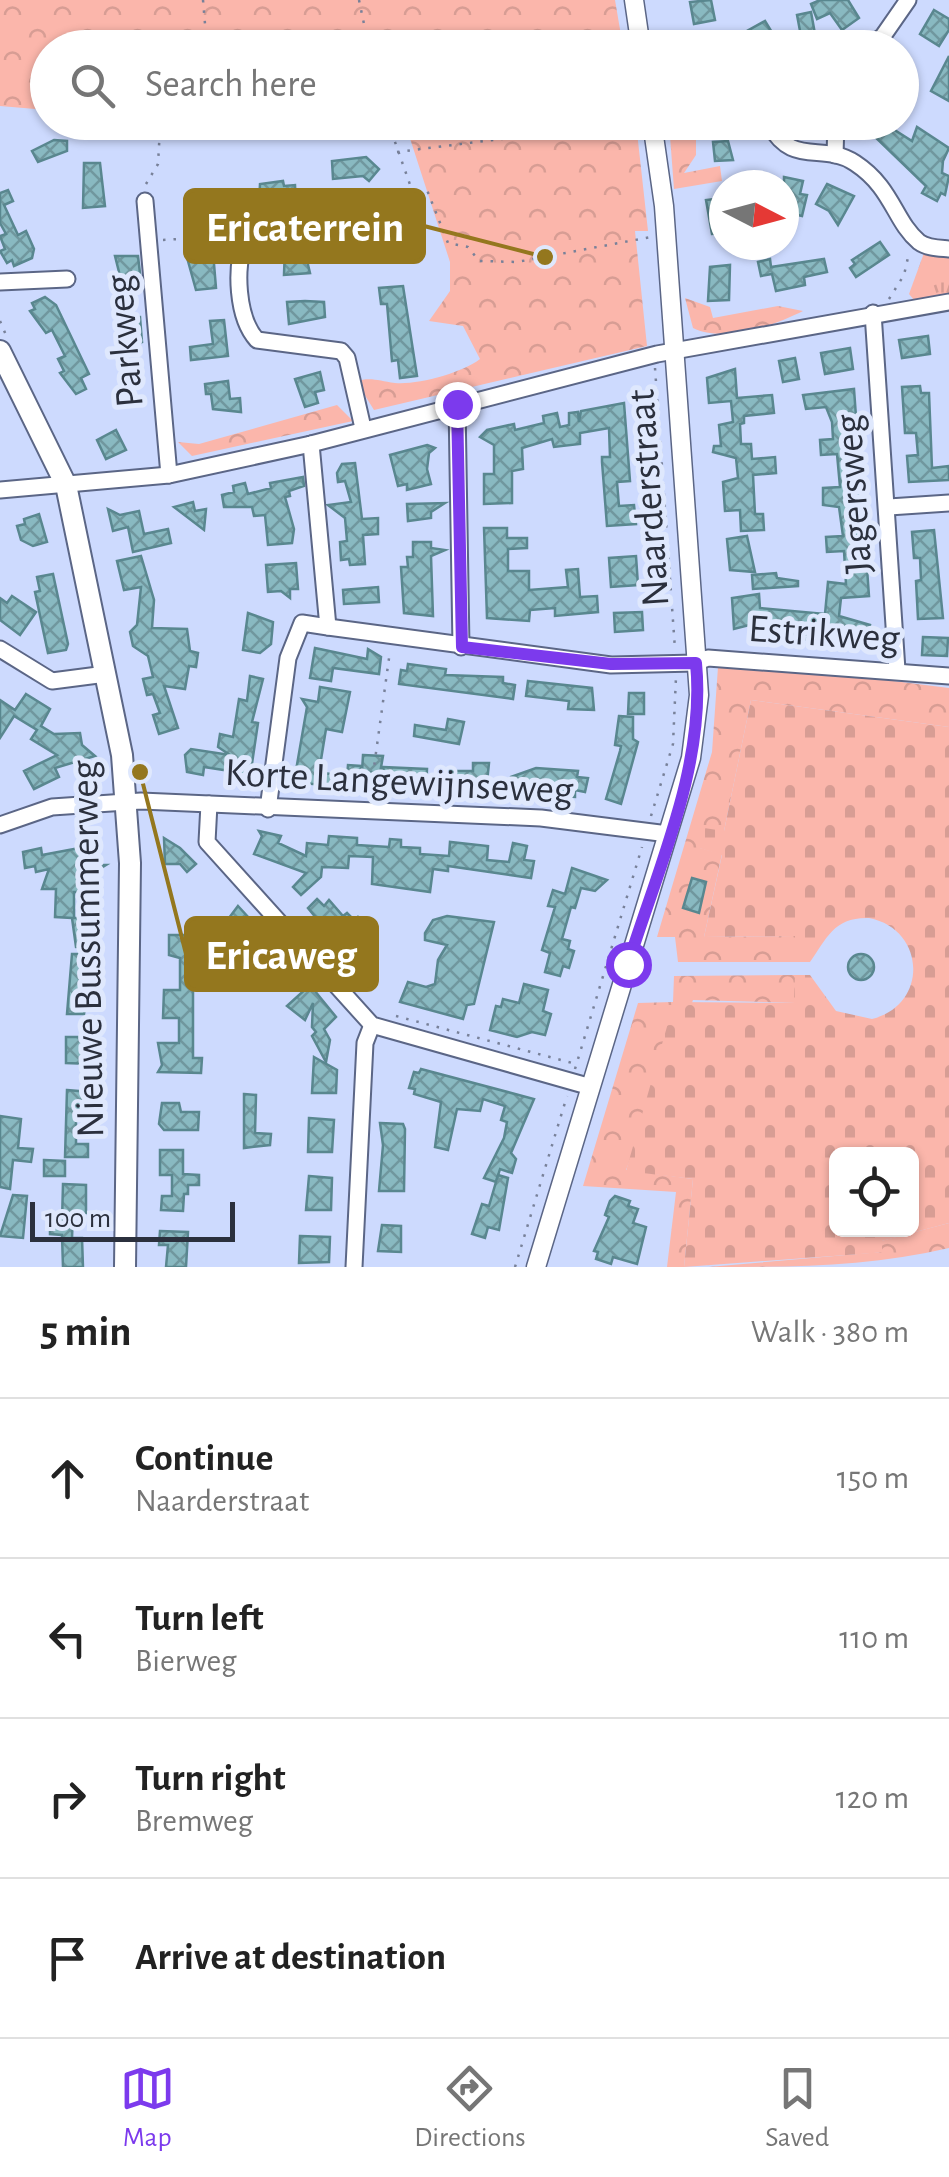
<!DOCTYPE html>
<meta charset="utf-8">
<style>
:root{--surface:#fff;--page:#f6f6f6;--text:#222;--muted:#767676;--line:#e0e0e0;--accent:#7c3aed}
body{margin:0;font-family:"Alegreya Sans",sans-serif;background:var(--page);color:var(--text)}
.controls{position:absolute;right:30px;bottom:30px;display:grid;overflow:hidden;border-radius:15px;box-shadow:0 2px 8px #0004}
.controls button{width:90px;height:90px;display:grid;place-items:center;padding:0;border:0;border-bottom:2px solid var(--line);background:var(--surface);color:var(--text);font:50px sans-serif}
.compass{position:absolute;left:709px;top:170px;width:90px;height:90px;border-radius:50%;background:var(--surface);box-shadow:0 2px 8px #0004;rotate:96deg}
.scale{position:absolute;left:30px;bottom:25px;width:205px;box-sizing:border-box;padding-left:10px;border:5px solid #2b303d;border-top:0;font-size:28px;line-height:35px;white-space:nowrap;color:#2b303d;-webkit-text-stroke:8px #dfe8fd;paint-order:stroke}
.stop{position:absolute;width:30px;height:30px;margin:-22px;border:8px solid #7c3aed;border-radius:50%;background:#fff}
.stop.end{background:#7c3aed;border-color:#fff;box-shadow:0 2px 10px #0008}
.list{margin:0;padding:0;list-style:none}
h2{display:flex;justify-content:space-between;align-items:center;height:130px;margin:0;padding:0 40px;font-size:42px}
h2 small{font-size:32px;font-weight:400;color:var(--muted)}
.list li{display:grid;grid-template-columns:65px 1fr auto;gap:30px;align-items:center;box-sizing:border-box;height:160px;padding:0 40px;border-top:2px solid var(--line)}
.list b{display:block;font-size:38px;white-space:nowrap}
.list p{margin:0;font-size:32px;white-space:nowrap;color:var(--muted)}
.list em{font-size:32px;font-style:normal;color:var(--muted)}
.icon{flex:none;width:55px;height:55px;fill:none;stroke:currentColor;stroke-width:2;stroke-linecap:round;stroke-linejoin:round}
.map{position:relative;flex:none;width:949px;height:1267px;overflow:hidden}
.search{position:absolute;background:var(--surface);box-shadow:0 2px 8px #0004;left:30px;right:30px;top:30px;height:110px;display:flex;align-items:center;gap:25px;box-sizing:border-box;padding:0 35px;border-radius:55px;color:var(--muted);font-size:38px}
.sheet{height:770px;background:var(--surface)}
nav{display:flex;justify-content:space-around;align-items:center;box-sizing:border-box;height:140px;border-top:2px solid var(--line);background:var(--surface);font-size:28px;color:var(--muted)}
nav a{display:grid;justify-items:center;gap:5px}
nav .on{color:var(--accent)}
.map>svg:first-child{display:block}
</style>
<div class="map">
<svg width="949" height="1267" viewBox="0 0 949 1267">
<defs>
<pattern id="grass-tufts" width="24" height="20" patternUnits="userSpaceOnUse" patternTransform="scale(2.5)"><rect width="24" height="20" fill="#fbb6ab"/><path d="M3 7l-1-3M5 7V3M7 7l1-3M15 17l-1-3M17 17v-4M19 17l1-3" fill="none" stroke="#d79d94"/></pattern>
<pattern id="forest-crowns" width="20" height="18" patternUnits="userSpaceOnUse" patternTransform="scale(2.5)"><rect width="20" height="18" fill="#fbb6ab"/><path d="M2 6a3 3 0 1 1 6 0M12 15a3 3 0 1 1 6 0" fill="none" stroke="#d79d94"/></pattern>
<pattern id="cemetery-stones" width="16" height="16" patternUnits="userSpaceOnUse" patternTransform="scale(2.5)"><rect width="16" height="16" fill="#fbb6ab"/><path d="M2 7V4a2 2 0 0 1 4 0v3zM10 15v-3a2 2 0 0 1 4 0v3z" fill="#d79d94"/></pattern>
<pattern id="building-cross-hatch" width="8" height="8" patternUnits="userSpaceOnUse" patternTransform="scale(2.5)"><rect width="8" height="8" fill="#89b9c1"/><path d="M0 0l8 8M0 8l8-8" fill="none" stroke="#70979e"/></pattern>
</defs>
<rect width="100%" height="100%" fill="#cddafe"/>
<path fill="url(#grass-tufts)" d="M924 253 949 258V296L914 300 909 294Z"/>
<g fill="url(#forest-crowns)">
<path d="M0 0H615L623 47 48 48 47 110 0 106Z"/>
<path d="M405 123H636L648 231H635L647 346 374 410 356 381C372 377 379 381 395 383 418 385 462 373 480 359L463 326 429 321 450 291V262Z"/>
<path d="M669 123H696V155L684 173 720 166 722 181 674 189Z"/>
<path d="M685 298 710 307 713 318 778 306 803 311C773 326 724 343 693 328Z"/>
<path d="M337 405 353 421 192 456 178 442 199 444Z"/>
<path d="M718 667H782L949 688V727L751 700 724 831 700 848 722 854 704 937 796 936 795 962H678L675 937H657L712 752Z"/>
<path d="M795 975V1003L693 1000 626 1170 693 1179 684 1267H667L676 1192 583 1186 638 1003 673 1002 674 976Z"/>
<path d="M949 1223V1248C869 1267 790 1267 708 1267L881 1252V1241Z"/>
</g>
<path fill="url(#cemetery-stones)" fill-rule="evenodd" d="M751 700 949 727V1223L882 1241V1252L874 1253 684 1267 693 1179 626 1171 674 1002 794 1003 795 975H810L836 1011 872 1019C929 1005 926 929 869 918 834 917 827 938 810 962H795V936L704 937 722 855 699 848 704 828 724 831ZM836 1154H912V1230H836Z"/>
<g fill="url(#building-cross-hatch)" stroke="#59878f" stroke-width="2.5">
<path d="M711 0 715 20 694 24 690 2Z"/>
<path d="M820 0H848L859 18 842 30 830 13 817 19 811 4Z"/>
<path d="M934 10 949 19V30L939 46 920 34Z"/>
<path d="M811 12 815 34 801 36 797 15Z"/>
<path d="M765 21 776 39 772 42 775 48H761L745 32Z"/>
<path d="M949 56V101L931 91Z"/>
<path d="M882 122 912 141 917 127 949 148 943 161 942 173 949 176 945 195 941 193 937 201 922 193 926 186 871 133Z"/>
<path d="M54 140 67 141V151L38 162 32 151Z"/>
<path d="M728 141 733 160 715 161 713 142Z"/>
<path d="M366 157 379 169 369 181 363 176 333 179 332 161Z"/>
<path d="M84 163H100L105 206 83 208Z"/>
<path d="M784 177 803 181 800 194 807 195 802 216 789 213 792 197 784 195Z"/>
<path d="M283 181 284 186 295 185 296 204 259 203 260 184Z"/>
<path d="M827 184 854 196 838 225 829 211 816 204Z"/>
<path d="M8 190 13 201 4 205 18 235 26 231 34 249 32 258 14 266 12 260 7 263 0 251 5 249 0 236 6 234 0 223V193Z"/>
<path d="M219 190 221 208 204 209 205 220 197 225 187 221 186 207 193 192Z"/>
<path d="M724 198V233L712 234 706 200Z"/>
<path d="M880 242 889 255 856 277 850 268 855 264 852 260Z"/>
<path d="M303 244 310 273 284 275 285 246Z"/>
<path d="M213 252 216 288 196 290 188 261Z"/>
<path d="M115 256H138L141 282H132V275L120 276Z"/>
<path d="M770 259 771 267 824 259 827 272 804 277 805 285 776 291 772 274 761 276 758 262Z"/>
<path d="M730 265 729 300 708 301 710 267Z"/>
<path d="M403 286 417 376 400 378 398 360 392 361 387 304H381L379 288Z"/>
<path d="M45 297 56 305 89 374 81 378 86 389 76 394 60 373 64 371 58 359 65 356 52 330 46 333 30 311 35 309 32 303Z"/>
<path d="M305 301 324 302 325 317 289 324 287 302Z"/>
<path d="M140 317 142 342 120 349 123 318Z"/>
<path d="M224 320 228 356 191 360 190 347 213 344 210 321Z"/>
<path d="M928 336 930 354 902 358 899 340Z"/>
<path d="M850 348 853 369 825 374 821 353Z"/>
<path d="M795 358 799 379 783 382 779 361Z"/>
<path d="M735 369 737 398 772 395 774 413 744 416V423L740 424 741 444H751L752 459 775 457 776 473 753 475 755 514H763L764 530 741 531 740 510 725 511 723 482 738 478 736 458 713 452 714 446H721L719 425 733 422 731 401 709 403 707 378Z"/>
<path d="M320 372 324 390 315 392 318 403 305 407 295 379Z"/>
<path d="M228 381 230 399 240 398 241 412 213 409 211 394H206L205 384Z"/>
<path d="M920 386 921 393H929L932 468 949 466V480L909 482 907 456 918 455 916 433H905L902 387Z"/>
<path d="M854 389 869 596 841 598 839 616 870 625 866 647 792 638V625L761 622 734 629 732 598 759 594 760 608 825 614 828 582 846 584 844 551 827 552 826 537 843 536 839 507 823 505V488L840 487 837 454 821 455 820 440 833 439 832 422 826 407 806 409 803 395Z"/>
<path d="M624 403 630 481 617 482 619 506 634 505 636 524 607 526 602 462V457H610L609 428 580 433V444L554 447 552 439 522 448 523 469 512 471V503L484 504V474H494V445L480 437 487 430 514 424 515 430 544 423 543 416 557 413 560 427 569 425V413L578 412 579 422 581 411Z"/>
<path d="M116 430 126 450 106 459 97 440Z"/>
<path d="M427 445 435 448 429 453 427 469 431 484 407 490V484L398 486 390 455Z"/>
<path d="M355 463 362 519 378 518V534L363 535 365 564 350 565 349 559 341 560 340 542 347 541 345 518 328 505 351 502 345 481 338 482 337 473 342 464Z"/>
<path d="M303 477 304 486 289 491 290 496 285 497 294 529 292 543 268 545 265 515 254 516 252 507H224L222 495 234 492 233 486 245 483 248 494 271 488 270 483Z"/>
<path d="M193 502 195 511 206 509 204 530 174 507Z"/>
<path d="M445 503 431 512V518L408 521 407 504Z"/>
<path d="M108 509 120 515 139 511 144 534 168 529 171 543 133 552 128 527 113 531Z"/>
<path d="M39 514 47 542 33 546 21 540 17 526 25 524 24 519Z"/>
<path d="M484 528H507V538H527V548L508 549V571H529V590L568 587 566 570 578 569 580 597 597 596 598 612 555 616V608L530 610 529 621 487 618Z"/>
<path d="M934 530 943 618 918 619 916 581 921 580 920 558H914L912 532Z"/>
<path d="M747 536 755 572 730 570 727 539Z"/>
<path d="M413 542H431V548L445 550 431 556 433 616 404 613 401 567H408L407 557H413Z"/>
<path d="M141 556 154 600 152 628 187 629 190 651 198 653 196 667 189 666 185 689 164 686 178 728 159 734 153 715 160 713 153 694 147 695 143 679 153 677 148 656 133 646 130 632 137 625 141 587 124 590 117 561Z"/>
<path d="M636 556 638 585 611 587 609 558Z"/>
<path d="M296 563 298 589H290V598L281 591 268 592 266 565Z"/>
<path d="M776 573 777 578 798 581V586L753 589 752 575Z"/>
<path d="M53 574 68 644 66 650 48 653 35 592 40 591 37 577Z"/>
<path d="M378 587 379 602 344 604 343 590Z"/>
<path d="M12 596 36 612 20 635 0 620V598L7 603Z"/>
<path d="M642 612 643 630 615 632 614 613Z"/>
<path d="M248 613 273 622 271 644 260 653 243 650Z"/>
<path d="M923 637 948 638 947 656 922 655Z"/>
<path d="M315 648 367 659 368 649 381 657 379 674 333 668 331 681 310 678Z"/>
<path d="M408 664 446 669 445 675 503 677V683L515 685 513 699 399 684 401 670 407 671Z"/>
<path d="M250 676 263 679 252 722 258 723 250 777 237 782 228 779 230 771 204 767 203 775 187 772 185 755 191 749 230 755 218 747 220 734 233 737 239 699 247 701Z"/>
<path d="M528 681 592 688 594 710 568 709 569 701 526 696Z"/>
<path d="M320 687 350 692 342 732 326 729 319 772 347 777 348 765 361 766 359 789 294 782 307 707 302 699 318 702Z"/>
<path d="M629 693H644V714H628Z"/>
<path d="M26 694 50 709 41 726 54 734 80 733 82 745 95 756 55 768 59 777 34 789 24 771 57 755 31 739 37 730 14 716 0 738V700L15 710Z"/>
<path d="M619 716 633 717V739L638 742 621 804 606 799 620 751 621 746 615 745Z"/>
<path d="M448 719 464 722 459 744 414 736 415 725 446 730Z"/>
<path d="M363 755 383 756 380 773 362 772Z"/>
<path d="M473 763H489L486 792H460V786H450V771H473Z"/>
<path d="M383 767 427 769 426 791 387 789Z"/>
<path d="M536 768 578 771 577 777 588 778 585 792 575 790V797L511 793V777Z"/>
<path d="M259 831 281 836 278 843 306 856 307 843 328 845 329 836 357 838V845L389 847 390 839 401 840V847L420 848V854L449 856 450 842 488 846 487 860 509 862 513 843 527 846 524 860 534 861 531 878 448 866V871L433 869 430 892 372 884 373 857 349 856 348 868 322 867 321 877 301 895 293 887 306 873 254 854 262 836Z"/>
<path d="M164 838 180 848 196 864 187 872 180 864H165Z"/>
<path d="M90 846 92 865H106L93 873V881L80 882V892H74V918H91V946L76 947 72 918 55 917 56 889H42L49 869 36 872 35 866 25 868 23 852 41 848 42 855Z"/>
<path d="M572 868 607 880 595 891 581 888 575 908 571 907 562 939 570 941 568 949 574 951 569 968 563 966 560 976 545 972 550 953 542 950 555 907 548 906 553 890 565 894Z"/>
<path d="M692 878 706 882 699 913 683 908Z"/>
<path d="M317 899 324 906 329 900 343 916 347 913 355 921 358 917 364 924 356 941 348 933 338 942 332 937 308 908Z"/>
<path d="M238 906 292 965 273 984 240 948 245 943 226 922Z"/>
<path d="M447 916 494 922 474 1004 467 1005 463 1019 400 1002 408 982 426 987 435 984 438 960 447 945 425 940V933L433 920Z"/>
<path d="M169 935H187V957H200L199 981H193V1058H202L201 1073 158 1072 162 1065 158 1043H179V1018H163L164 990H180V958L169 955Z"/>
<path d="M72 954H83L84 982H92L91 1008H85L84 1014H67Z"/>
<circle cx="861" cy="967" r="13"/>
<path d="M524 984 548 990 543 1011 551 1014 545 1035 532 1032 517 1037 490 1030 496 1006 501 1007 503 999 519 1003Z"/>
<path d="M310 985 336 1017 324 1029 330 1040 326 1062 312 1036 316 1032 312 1027 313 1003 305 1020 287 1006Z"/>
<path d="M66 1037H91V1064L66 1063Z"/>
<path d="M314 1057 337 1070 336 1093H312Z"/>
<path d="M421 1069 534 1099 511 1153 516 1159 512 1173 500 1169 496 1182 484 1178 504 1138 507 1122 501 1120 505 1106 483 1099 480 1111 457 1109 448 1150 435 1147 441 1102 414 1094 415 1089 409 1088 414 1072 419 1073Z"/>
<path d="M67 1090 90 1092V1118H76V1144H88V1157H65Z"/>
<path d="M244 1094 256 1095 255 1133 271 1134 270 1145 244 1148Z"/>
<path d="M162 1103H179L181 1112H199L198 1130H164L159 1124Z"/>
<path d="M0 1116 21 1119 18 1148 33 1149 31 1162 13 1160 10 1189 0 1187Z"/>
<path d="M309 1118 334 1120 332 1152H308Z"/>
<path d="M380 1123 403 1124 405 1129 404 1191H379L383 1145Z"/>
<path d="M160 1150H183V1174L199 1175V1185H188V1194H184L183 1211 161 1210 162 1196H172V1175H160Z"/>
<path d="M44 1160 65 1161V1176H44Z"/>
<path d="M498 1175 508 1178 499 1230 488 1227 485 1238 472 1234 482 1204 489 1206Z"/>
<path d="M309 1176 332 1178 331 1210H306Z"/>
<path d="M63 1184 86 1185V1213H73L72 1238H82L83 1267H63L62 1235 50 1234V1221H62Z"/>
<path d="M13 1195 27 1196 23 1238 0 1236Z"/>
<path d="M615 1196 630 1201 628 1206 638 1209 633 1223 646 1227 637 1264 613 1257 611 1264 596 1259 598 1252 594 1251 609 1217 605 1215 610 1201Z"/>
<path d="M382 1225 401 1226V1252L378 1251Z"/>
<path d="M160 1231 188 1232 186 1267H166L168 1245H159Z"/>
<path d="M300 1236 330 1237 329 1262 299 1263Z"/>
</g>
<g fill="none" stroke-linecap="round" stroke-linejoin="round">
<g stroke="#5b6686" stroke-width="19">
<g id="minor">
<path d="M867 48 883 36 908 0"/>
<path d="M768 122C792 169 822 141 855 163 893 188 894 221 919 242 927 248 939 248 949 249"/>
<path d="M835 155 836 122"/>
<path d="M145 201 169 475"/>
<path d="M320 217 322 224 335 230 341 228 347 215 332 203 320 217 246 240C234 267 237 318 257 340L341 351 347 358 363 428"/>
<path d="M0 282 67 279"/>
<path d="M873 313 897 670"/>
<path d="M457 404 461 647"/>
<path d="M0 490 169 475 311 444 657 354 949 302"/>
<path d="M889 507 949 503"/>
<path d="M328 627 611 665 695 663 708 658 949 676"/>
<path d="M0 649 52 681 106 674"/>
<path d="M209 804 207 842 372 1025 591 1087"/>
<path d="M268 809 288 658 302 623 328 627 311 444"/>
<path d="M0 825 52 807 141 801 541 818 668 834"/>
<path d="M354 1267 365 1043 372 1025"/>
</g>
</g>
<g stroke="#5b6686" stroke-width="21">
<g id="tertiary">
<path d="M634 0 641 48"/>
<path d="M536 1267 691 758 699 695 664 206 652 122"/>
</g>
</g>
<g stroke="#5b6686" stroke-width="24">
<path id="secondary" d="M0 351 66 485 122 755 130 863 125 1267"/>
</g>
<g stroke="#788199" stroke-width="2.5" stroke-dasharray="2.5 8" stroke-linecap="butt">
<path d="M203 0 207 48"/>
<path d="M359 0 369 48"/>
<path d="M388 122 414 196 427 190 448 243 468 247 479 261 517 262 651 237"/>
<path d="M397 152 637 122"/>
<path d="M146 184 158 164 160 128 171 122"/>
<path d="M356 203 412 196"/>
<path d="M163 240 229 236"/>
<path d="M889 299 904 275 909 253"/>
<path d="M0 321 6 335"/>
<path d="M655 368 675 649"/>
<path d="M370 796 390 651"/>
<path d="M651 816 673 744 676 677"/>
<path d="M396 1016 576 1064"/>
<path d="M575 1069 642 847"/>
<path d="M515 1267 567 1096"/>
</g>
<use href="#minor" stroke="#fff" stroke-width="15"/>
<use href="#tertiary" stroke="#fff" stroke-width="18"/>
<use href="#secondary" stroke="#fff" stroke-width="20"/>
</g>
<g fill="none" stroke-linecap="round" stroke-linejoin="round">
<path stroke="#7c3aed" stroke-width="12" d="M457 404 462 647 611 664 696 663C706 764 658 868 628 964"/>
</g>
<g text-anchor="middle" dominant-baseline="central" stroke-width="10" stroke-linejoin="round" paint-order="stroke">
<g font-size="40" fill="#2b303d" stroke="#dfe8fd">
<text transform="translate(125 341) rotate(-95)">Parkweg</text>
<text transform="translate(854 494) rotate(-94)">Jagersweg</text>
<text transform="translate(649 498) rotate(-94)">Naarderstraat</text>
<text transform="translate(824 634) rotate(4)">Estrikweg</text>
<text transform="translate(399 782) rotate(3)">Korte Langewijnseweg</text>
<text transform="translate(88 949) rotate(-91)">Nieuwe Bussummerweg</text>
</g>
</g>
<path fill="none" stroke="#94771e" stroke-width="4" d="M545 257L424 226M140 772L186 954"/>
<g fill="#94771e" stroke="#dfe8fd" stroke-width="4">
<circle cx="545" cy="257" r="10"/>
<circle cx="140" cy="772" r="10"/>
</g>
<g fill="#94771e" stroke="#94771e" stroke-width="4">
<rect x="185" y="190" width="239" height="72" rx="10"/>
<rect x="186" y="918" width="191" height="72" rx="10"/>
</g>
<g font-size="42" text-anchor="middle" font-weight="bold" fill="#fff">
<text x="305" y="241">Ericaterrein</text>
<text x="281" y="969">Ericaweg</text>
</g>
</svg>
<div class="controls">
<button><svg class="icon" aria-label="locate" viewBox="0 0 24 24"><circle cx="12" cy="12" r="6"/><path d="M12 2v4M12 18v4M2 12h4M18 12h4"/></svg></button>
</div>
<svg class="compass" viewBox="-18 -18 36 36"><path d="M0-13l5 13h-10z" fill="#e53935"/><path d="M0 13l5-13h-10z" fill="#767676"/></svg>
<div class="scale">100 m</div>
<div class="stop" style="left:628px;top:964px"></div>
<div class="stop end" style="left:457px;top:404px"></div>
<div class="search"><svg class="icon" aria-label="search" viewBox="0 0 24 24"><circle cx="10" cy="10" r="6"/><path d="M15 15l6 6"/></svg>Search here</div>
</div>
<section class="sheet">
<h2>5 min<small>Walk · 380 m</small></h2>
<ul class="list">
<li><svg class="icon" aria-label="ahead" viewBox="0 0 24 24"><path d="M12 20V5M6 11l6-6 6 6"/></svg><div><b>Continue</b><p>Naarderstraat</p></div><em>150 m</em></li>
<li><svg class="icon" aria-label="left" viewBox="0 0 24 24"><path d="M17 20v-9H6M10 6l-5 5 5 5"/></svg><div><b>Turn left</b><p>Bierweg</p></div><em>110 m</em></li>
<li><svg class="icon" aria-label="right" viewBox="0 0 24 24"><path d="M7 20v-9h11M14 6l5 5-5 5"/></svg><div><b>Turn right</b><p>Bremweg</p></div><em>120 m</em></li>
<li><svg class="icon" aria-label="arrive" viewBox="0 0 24 24"><path d="M6 21V4h12l-3 4 3 4H6"/></svg><div><b>Arrive at destination</b></div></li>
</ul>
</section>
<nav>
<a class="on"><svg class="icon" aria-label="map" viewBox="0 0 24 24"><path d="M3 6l6-2 6 2 6-2v14l-6 2-6-2-6 2zM9 4v14M15 6v14"/></svg>Map</a>
<a><svg class="icon" aria-label="directions" viewBox="0 0 24 24"><path d="M12 3l9 9-9 9-9-9zM9 14v-3h6M13 9l2 2-2 2"/></svg>Directions</a>
<a><svg class="icon" aria-label="saved" viewBox="0 0 24 24"><path d="M7 4h10v16l-5-4-5 4z"/></svg>Saved</a>
</nav>
